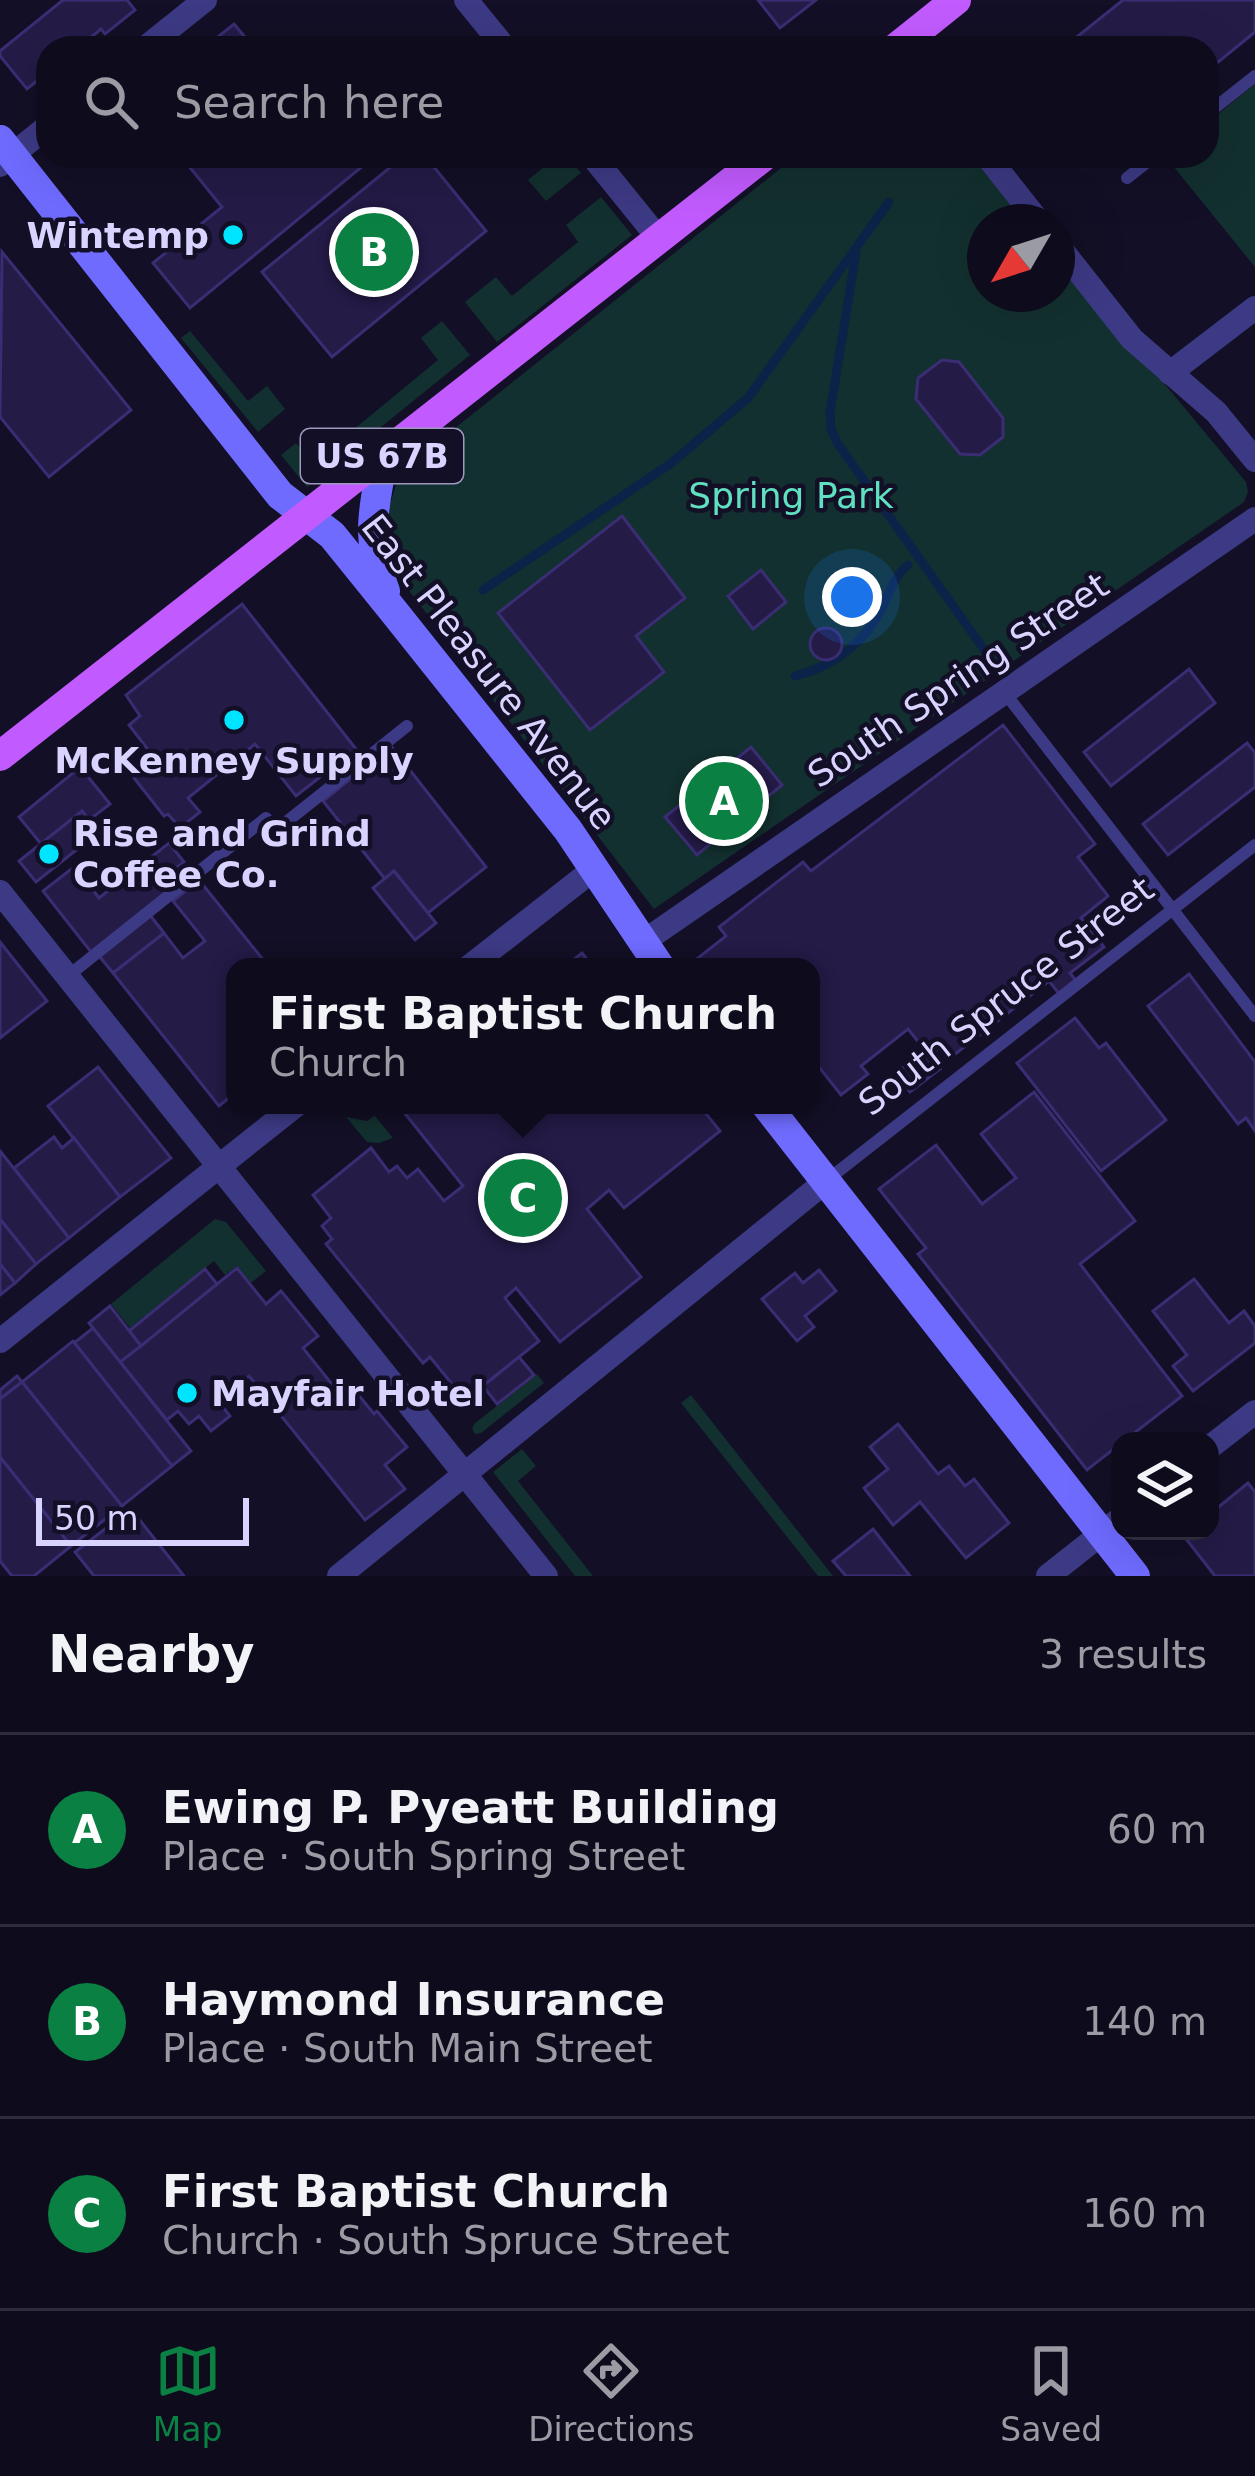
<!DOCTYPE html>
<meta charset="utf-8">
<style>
:root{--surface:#0e0b1c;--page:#171425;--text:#f1f3f6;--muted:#9b9ba3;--line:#2e2b3b;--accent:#0b8043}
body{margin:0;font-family:"DejaVu Sans",sans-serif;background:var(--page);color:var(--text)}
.controls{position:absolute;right:36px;bottom:36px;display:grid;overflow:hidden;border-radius:24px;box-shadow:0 12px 48px #0002}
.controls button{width:108px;height:108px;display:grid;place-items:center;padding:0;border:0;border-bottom:3px solid var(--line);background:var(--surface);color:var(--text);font:60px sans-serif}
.compass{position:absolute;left:967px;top:204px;width:108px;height:108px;border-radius:50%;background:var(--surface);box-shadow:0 12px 48px #0002;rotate:231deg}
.scale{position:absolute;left:36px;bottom:30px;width:213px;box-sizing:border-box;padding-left:12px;border:6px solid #d9d4ff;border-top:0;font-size:33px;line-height:42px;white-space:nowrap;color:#d9d4ff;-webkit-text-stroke:9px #130f26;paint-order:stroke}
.you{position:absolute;left:852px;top:597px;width:42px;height:42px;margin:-30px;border:9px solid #fff;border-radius:50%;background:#1a73e8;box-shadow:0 0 0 18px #1a73e833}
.badge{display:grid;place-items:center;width:78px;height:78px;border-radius:50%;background:var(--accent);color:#fff;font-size:39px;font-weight:700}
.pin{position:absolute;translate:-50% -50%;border:6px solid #fff;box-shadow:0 3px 12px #0006}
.popup{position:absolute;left:226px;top:958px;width:594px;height:156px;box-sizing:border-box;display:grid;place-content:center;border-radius:24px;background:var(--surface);filter:drop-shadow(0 3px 9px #0005);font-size:39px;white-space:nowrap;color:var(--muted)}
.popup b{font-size:45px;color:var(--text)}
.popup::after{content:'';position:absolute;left:50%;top:100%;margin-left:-24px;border:24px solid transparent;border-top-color:var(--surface)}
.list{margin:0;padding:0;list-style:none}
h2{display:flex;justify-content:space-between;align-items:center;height:156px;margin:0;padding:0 48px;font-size:51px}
h2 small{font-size:39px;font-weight:400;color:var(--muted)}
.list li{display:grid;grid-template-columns:78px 1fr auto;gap:36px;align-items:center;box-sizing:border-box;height:192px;padding:0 48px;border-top:3px solid var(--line)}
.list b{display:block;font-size:45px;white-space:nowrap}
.list p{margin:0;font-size:39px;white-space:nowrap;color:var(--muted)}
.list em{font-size:39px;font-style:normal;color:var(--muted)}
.icon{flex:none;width:66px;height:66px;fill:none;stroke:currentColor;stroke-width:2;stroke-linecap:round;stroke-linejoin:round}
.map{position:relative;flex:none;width:1255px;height:1576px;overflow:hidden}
.search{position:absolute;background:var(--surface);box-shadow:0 12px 48px #0002;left:36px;right:36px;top:36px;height:132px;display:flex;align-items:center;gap:30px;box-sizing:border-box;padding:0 42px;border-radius:36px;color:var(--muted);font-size:45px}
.sheet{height:732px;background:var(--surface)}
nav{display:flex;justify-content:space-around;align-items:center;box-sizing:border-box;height:168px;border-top:3px solid var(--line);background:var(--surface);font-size:33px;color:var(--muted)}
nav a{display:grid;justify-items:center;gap:6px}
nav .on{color:var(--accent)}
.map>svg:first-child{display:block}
</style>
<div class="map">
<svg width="1255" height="1576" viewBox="0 0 1255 1576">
<rect width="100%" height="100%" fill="#130f26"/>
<g fill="#12302f">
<path d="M1255 84V267L1165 156H1207V123Z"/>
<path d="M546 156H567L581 173 546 201 528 180 550 162Z"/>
<path d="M796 156H976L1031 222H985V294H1057V254L1246 482 1248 492 1244 502 654 909 390 566 384 524 400 472Z"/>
<path d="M601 197 632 235 497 342 465 302 496 277 512 296 578 242 566 225Z"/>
<path d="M442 321 470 355 307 487 281 455 296 443 313 463 438 360 421 338Z"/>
<path d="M190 331 248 401 267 386 285 409 258 432 181 338Z"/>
<path d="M374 1116H375L393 1138 379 1143 367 1142 346 1117 367 1121Z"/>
<path d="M215 1219 226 1222 266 1271 251 1283 237 1266 225 1275 214 1261 130 1328 111 1304Z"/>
<path d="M537 1374 544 1383 481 1433 475 1434 472 1429 474 1424Z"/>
<path d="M691 1395 833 1576H818L681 1403Z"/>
<path d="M522 1449 536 1466 518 1481 593 1576H575L493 1472Z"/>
</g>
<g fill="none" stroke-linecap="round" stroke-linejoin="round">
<g stroke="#0c2248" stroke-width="9">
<path d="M856 253 830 412 831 429 838 444 1000 672"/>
<path d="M483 590 670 464 748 398 889 202"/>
<path d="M795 676C834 666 865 643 883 606 890 591 895 575 908 565"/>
</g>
</g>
<g fill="#241b47" stroke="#3b2d73" stroke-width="3">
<path d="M63 0H127L135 10 105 34 101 29 78 48H48V72L27 89 0 56V51Z"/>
<path d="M758 0H816L780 28Z"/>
<path d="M1123 0H1255V32L1207 71V48H1088L1078 36Z"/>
<path d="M234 24 254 48H204Z"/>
<path d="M187 156H375L190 308 153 263 222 207 183 159Z"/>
<path d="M404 156H425L486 231 332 357 262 272Z"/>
<path d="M2 252 131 410 49 477 0 417Z"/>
<path d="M942 360 959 362 1003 418V437L980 455 960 454 916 399 918 378Z"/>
<path d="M622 516 685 598 636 636 664 672 590 730 498 613Z"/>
<path d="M761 570 786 602 753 629 728 596Z"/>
<path d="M242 604 356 749 296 796 255 744 188 798 200 812 180 828 168 814 164 816 134 778 156 760 129 725 140 716 126 695Z"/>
<circle cx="826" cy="644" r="16"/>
<path d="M1189 669 1215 703 1111 786 1084 752Z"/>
<path d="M1003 725 1095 844 1078 857 1108 896 1081 918 1104 947 1070 973 1077 982 1060 995 1049 981 954 1055 945 1043 929 1056 940 1069 910 1092 896 1073 925 1050 908 1029 861 1066 868 1074 841 1095 811 1057V967L689 965 726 936 719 927 803 862 811 871Z"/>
<path d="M1247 743 1255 753V787L1168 855 1143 824Z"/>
<path d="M391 746 486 867 428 913 394 871 385 879 323 801Z"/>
<path d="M751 747 782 785 697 855 665 817Z"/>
<path d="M80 767 110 804 89 820 82 811 41 844 19 817Z"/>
<path d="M82 811 99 832 36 882 19 861Z"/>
<path d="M169 843 184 862 167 875 176 886 91 952 43 891 75 866 99 898Z"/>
<path d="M394 871 436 923 415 940 373 888Z"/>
<path d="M199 880 269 967H235V1093L219 1106 113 973 164 933 183 958 205 941 173 901Z"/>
<path d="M150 915 164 933 113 973 99 956Z"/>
<path d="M0 942 47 1001 0 1038Z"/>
<path d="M582 953 593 967H564Z"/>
<path d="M1189 974 1255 1062V1131L1246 1118 1238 1124 1148 1006Z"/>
<path d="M1075 1018 1099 1048 1106 1043 1166 1120 1101 1171 1017 1063Z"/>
<path d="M98 1067 171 1158 120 1197 48 1106Z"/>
<path d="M1034 1092 1135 1221 1080 1264 1182 1396 1124 1441H1120V1444L1087 1470 918 1254 926 1248 879 1189 936 1145 982 1204 1016 1178 981 1134Z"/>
<path d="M398 1105H699L720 1131 624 1208 609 1190 587 1209 641 1277 560 1342 516 1288 505 1298 539 1341 465 1400 430 1357 423 1363 326 1244 332 1239 322 1226 331 1218 313 1195 371 1148 389 1172 397 1166 407 1178 418 1169 444 1201 463 1186Z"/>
<path d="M54 1137 62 1148 74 1138 120 1197 69 1238 14 1168Z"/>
<path d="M0 1151 69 1238 36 1264 0 1219Z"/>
<path d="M0 1219 36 1264 15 1283 0 1264Z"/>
<path d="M0 1264 15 1283 0 1295Z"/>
<path d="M237 1268 266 1304 281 1291 318 1336 303 1348 342 1397 353 1388 374 1414 377 1411 407 1447 385 1465 405 1489 365 1520 249 1376 218 1401 230 1416 211 1431 199 1416 189 1424 178 1411 167 1420 120 1362Z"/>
<path d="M205 1269 217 1284 141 1346 129 1331Z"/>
<path d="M819 1270 836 1291 805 1316 814 1327 797 1341 762 1299 795 1273 803 1283Z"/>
<path d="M1194 1279 1229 1323 1244 1311 1255 1326V1343L1193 1391 1173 1366 1187 1355 1153 1311Z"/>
<path d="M110 1306 141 1346 120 1362 89 1323Z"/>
<path d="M93 1328 191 1451 172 1466 74 1343Z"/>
<path d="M73 1341 172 1466 122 1506 22 1382Z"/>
<path d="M519 1357 534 1375 497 1404 483 1386Z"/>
<path d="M17 1376 22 1382 0 1399V1390Z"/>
<path d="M22 1382 122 1506 71 1546 0 1457V1399Z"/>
<path d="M898 1424 938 1474 949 1466 965 1486 974 1479 1009 1523 966 1558 920 1502 893 1525 864 1488 888 1469 870 1447Z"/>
<path d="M0 1457 71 1546 34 1576H12L0 1561Z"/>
<path d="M1248 1483 1255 1492V1576H1215L1183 1535 1188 1531H1210V1514Z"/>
<path d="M131 1509 184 1576H94L75 1552Z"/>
<path d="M873 1529 910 1576H846L833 1561Z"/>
</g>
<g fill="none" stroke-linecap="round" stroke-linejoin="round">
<g stroke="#3d3a85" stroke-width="12">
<path d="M1207 114 1255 76"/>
<path d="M1127 178 1155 156"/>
<path d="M1005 693 1255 1016"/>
<path d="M68 976 266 818 275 831 407 726"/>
<path d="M826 1181 1255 845"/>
</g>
<g stroke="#3d3a85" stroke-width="24">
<path d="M466 0 505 48"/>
<path d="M145 48 205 0"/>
<path d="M592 156 660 240"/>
<path d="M987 156 1039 222"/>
<path d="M0 165 48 126"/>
<path d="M1057 244 1132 339 1216 412 1255 460"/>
<path d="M1170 373 1255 308"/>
<path d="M0 892 546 1576"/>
<path d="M643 942 1255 519"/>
<path d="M469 967 594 869"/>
<path d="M0 1341 296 1105"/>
<path d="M1210 1447 1255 1412"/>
<path d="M339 1576 825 1182"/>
<path d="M1048 1576 1120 1519"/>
</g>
<g stroke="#6f6bff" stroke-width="30">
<path d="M0 140 280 495 332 535 395 613 568 830 660 967"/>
<path d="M384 454C374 502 365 544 385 591"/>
<path d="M766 1105 1135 1576"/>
</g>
<g stroke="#c25bff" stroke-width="30">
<path d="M896 48 956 0"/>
<path d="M0 756 764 156"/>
</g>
</g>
<g fill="#00e5ff" stroke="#130f26" stroke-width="4.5">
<circle cx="233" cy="235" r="12"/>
<circle cx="234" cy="720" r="12"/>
<circle cx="49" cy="854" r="12"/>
<circle cx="187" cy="1393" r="12"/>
</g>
<g text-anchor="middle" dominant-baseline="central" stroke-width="9" stroke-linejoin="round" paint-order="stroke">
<rect fill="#130f26" stroke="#9e99be" stroke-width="3" x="301" y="429" width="162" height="54" rx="9"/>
<g font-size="33" font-weight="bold" fill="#d9d4ff">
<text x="382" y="456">US 67B</text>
</g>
<g font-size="36" font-weight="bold" fill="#d9d4ff" stroke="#130f26" text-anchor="start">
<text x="209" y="235" text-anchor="end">Wintemp</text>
<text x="234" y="760" text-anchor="middle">McKenney Supply</text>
<text x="73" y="833">Rise and Grind<tspan x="73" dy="41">Coffee Co.</tspan></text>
<text x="211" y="1393">Mayfair Hotel</text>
</g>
<g font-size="36" fill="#5fe0c0" stroke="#130f26">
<text x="791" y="495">Spring Park</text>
</g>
<g font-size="36" fill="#d9d4ff" stroke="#130f26">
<text transform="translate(489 672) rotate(52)">East Pleasure Avenue</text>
<text transform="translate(958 680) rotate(-34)">South Spring Street</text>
<text transform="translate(1006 996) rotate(-38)">South Spruce Street</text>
</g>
</g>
</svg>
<div class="controls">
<button><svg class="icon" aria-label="layers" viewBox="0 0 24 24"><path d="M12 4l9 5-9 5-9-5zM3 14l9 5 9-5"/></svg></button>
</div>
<svg class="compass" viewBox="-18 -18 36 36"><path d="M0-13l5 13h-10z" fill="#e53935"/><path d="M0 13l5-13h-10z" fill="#9b9ba3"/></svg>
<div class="scale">50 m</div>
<div class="you"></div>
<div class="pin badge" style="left:724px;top:801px">A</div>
<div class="pin badge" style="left:374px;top:252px">B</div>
<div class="pin badge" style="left:523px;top:1198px">C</div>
<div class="popup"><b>First Baptist Church</b>Church</div>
<div class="search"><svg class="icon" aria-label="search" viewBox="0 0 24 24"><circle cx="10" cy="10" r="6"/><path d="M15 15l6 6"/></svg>Search here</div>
</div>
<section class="sheet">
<h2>Nearby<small>3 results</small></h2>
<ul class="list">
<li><span class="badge">A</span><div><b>Ewing P. Pyeatt Building</b><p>Place · South Spring Street</p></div><em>60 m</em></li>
<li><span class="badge">B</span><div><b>Haymond Insurance</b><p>Place · South Main Street</p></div><em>140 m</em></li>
<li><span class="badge">C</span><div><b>First Baptist Church</b><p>Church · South Spruce Street</p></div><em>160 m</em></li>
</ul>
</section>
<nav>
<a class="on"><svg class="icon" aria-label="map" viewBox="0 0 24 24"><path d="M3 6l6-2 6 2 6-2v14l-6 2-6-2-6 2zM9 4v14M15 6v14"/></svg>Map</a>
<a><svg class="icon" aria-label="directions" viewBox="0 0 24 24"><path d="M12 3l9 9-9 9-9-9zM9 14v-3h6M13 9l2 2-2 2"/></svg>Directions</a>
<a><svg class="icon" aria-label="saved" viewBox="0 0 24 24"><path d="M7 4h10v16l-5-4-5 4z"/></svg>Saved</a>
</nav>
